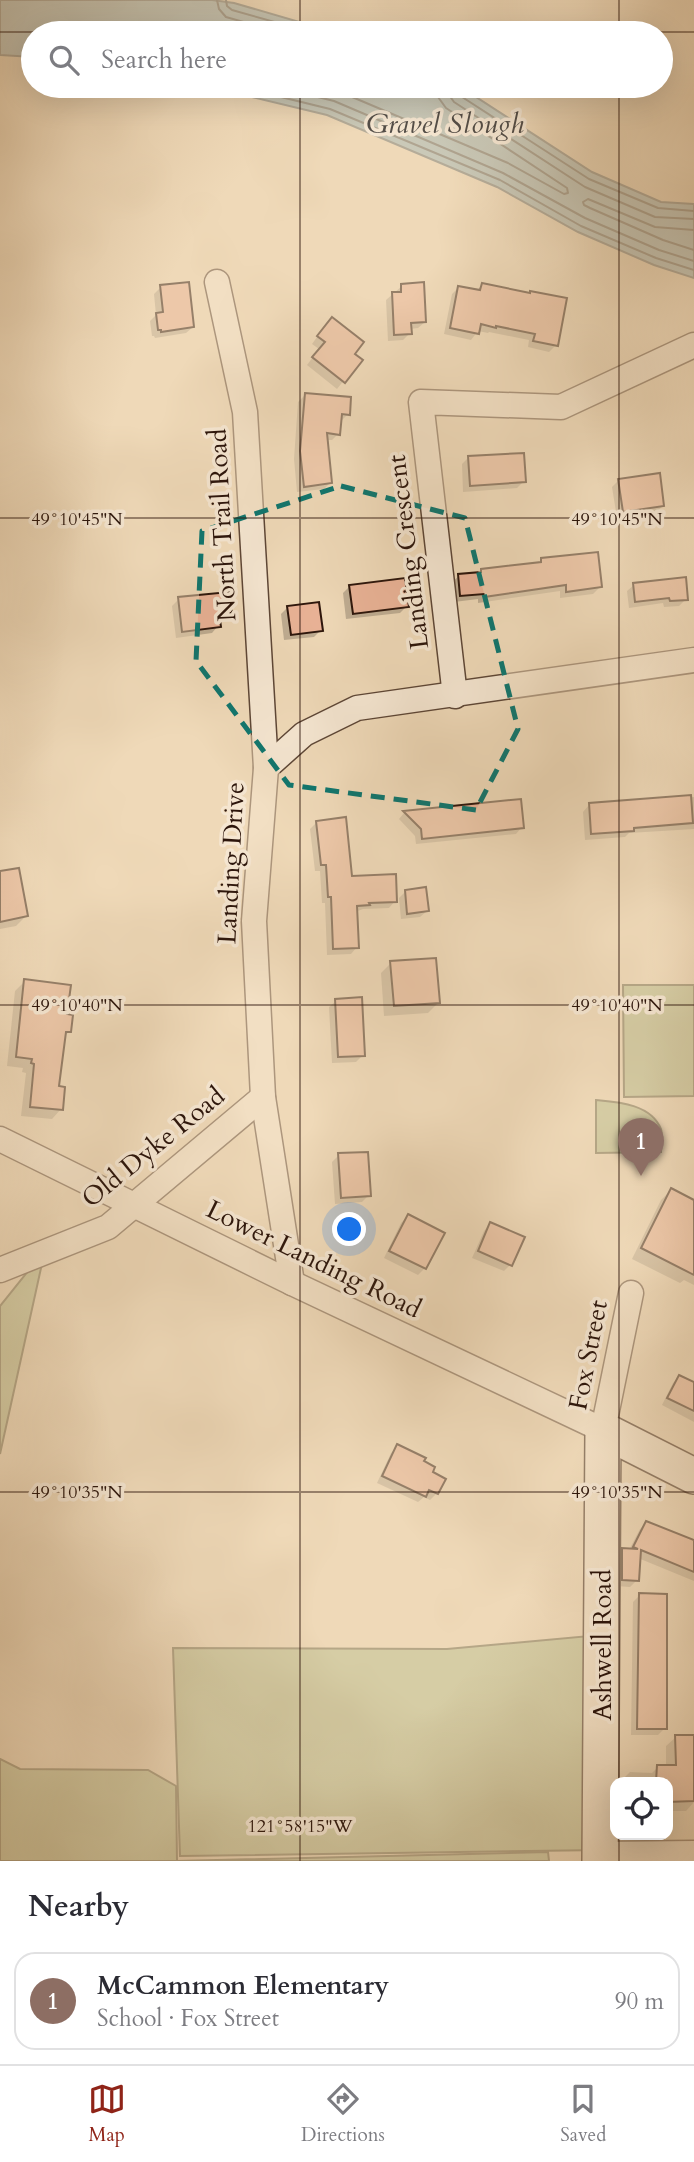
<!DOCTYPE html>
<meta charset="utf-8">
<style>
:root{--surface:#fff;--page:#f2f2f3;--text:#2b2b33;--muted:#7c7c81;--line:#e1e1e2;--accent:#8f2418}
body{margin:0;font-family:Cardo,serif;background:var(--page);color:var(--text)}
.controls{position:absolute;right:21px;bottom:21px;display:grid;overflow:hidden;border-radius:14px;box-shadow:0 7px 28px #0002}
.controls button{width:63px;height:63px;display:grid;place-items:center;padding:0;border:0;border-bottom:2px solid var(--line);background:var(--surface);color:var(--text);font:35px sans-serif}
.you{position:absolute;left:350px;top:1230px;width:24px;height:24px;margin:-18px;border:5px solid #fff;border-radius:50%;background:#1a73e8;box-shadow:0 0 0 10px #1a73e833}
.badge{display:grid;place-items:center;width:46px;height:46px;border-radius:50%;background:var(--accent);color:#fff;font-size:23px;font-weight:700}
.pin{position:absolute;translate:-50% -58px;filter:drop-shadow(0 2px 4px #0008)}
.pin::after{content:'';position:absolute;top:37px;width:24px;height:21px;background:inherit;clip-path:polygon(0 0,100% 0,50% 100%)}
.list{margin:0;padding:0;list-style:none}
h2{display:flex;justify-content:space-between;align-items:center;height:91px;margin:0;padding:0 28px;font-size:30px}
h2 small{font-size:23px;font-weight:400;color:var(--muted)}
.list li{display:grid;grid-template-columns:46px 1fr auto;gap:21px;align-items:center;box-sizing:border-box;height:98px;margin:0 14px 14px;padding:0 14px;border:2px solid var(--line);border-radius:21px}
.list b{display:block;font-size:26px;white-space:nowrap}
.list p{margin:0;font-size:23px;white-space:nowrap;color:var(--muted)}
.list em{font-size:23px;font-style:normal;color:var(--muted)}
.icon{flex:none;width:38px;height:38px;fill:none;stroke:currentColor;stroke-width:2;stroke-linecap:round;stroke-linejoin:round}
.map{position:relative;flex:none;width:694px;height:1861px;overflow:hidden}
.search{position:absolute;background:var(--surface);box-shadow:0 7px 28px #0002;left:21px;right:21px;top:21px;height:77px;display:flex;align-items:center;gap:18px;box-sizing:border-box;padding:0 24px;border-radius:38px;color:var(--muted);font-size:26px}
.sheet{height:203px;background:var(--surface)}
nav{display:flex;justify-content:space-around;align-items:center;box-sizing:border-box;height:98px;border-top:2px solid var(--line);background:var(--surface);font-size:19px;color:var(--muted)}
nav a{display:grid;justify-items:center;gap:4px}
nav .on{color:var(--accent)}
.map>svg:first-child{display:block}
</style>
<div class="map">
<svg width="694" height="1861" viewBox="0 0 694 1861">
<rect width="100%" height="100%" fill="#efd9b8"/>
<filter id="stains"><feTurbulence type="fractalNoise" baseFrequency=".00286" numOctaves="4"/><feColorMatrix values="0 0 0 0 .2 0 0 0 0 .09 0 0 0 0 .02 0 0 0 .5 -.17"/></filter>
<radialGradient id="worn" r=".72"><stop offset=".6" stop-color="#630" stop-opacity="0"/><stop offset="1" stop-color="#630" stop-opacity=".3"/></radialGradient>
<g fill="#b9bf8f" stroke="#726a4d" stroke-width="2">
<path d="M623 985H694V1096L624 1097Z"/>
<path d="M596 1100C618 1102 651 1104 661 1129 663 1135 661 1146 661 1152L596 1153Z"/>
<path d="M45 1250 0 1454V1306Z"/>
<path d="M600 1635 603 1850 180 1856 173 1648 447 1649Z"/>
<path d="M0 1759 20 1769 148 1770 176 1786 177 1861 548 1852 549 1861H0Z"/>
</g>
<g fill="#9eb7b9" stroke="#707673" stroke-width="2">
<path d="M0 0H212L234 3 337 33H33V57L0 55Z"/>
<path d="M206 86H459L592 172 661 202 694 204V278L654 265 578 232 497 187 327 115Z"/>
</g>
<g fill="#0003">
<path d="M482 285 556 345 549 352 528 347 529 340 489 332 488 333 478 331 471 340 444 334 452 294 459 287 476 291Z"/>
<path d="M402 286 425 322 418 328 410 329V333L403 340 388 341 386 300Z"/>
<path d="M161 287 193 327 186 333 155 338 154 336H152L150 321 156 315 154 294Z"/>
<path d="M325 326 360 360 337 389 307 365 319 349 312 344Z"/>
<path d="M305 395 348 414 341 421 338 434 332 440H326L331 482 324 489 297 492 294 459 298 402Z"/>
<path d="M468 458 524 481 517 488 463 492 462 464Z"/>
<path d="M619 480 663 506 656 512 617 518 612 487Z"/>
<path d="M542 560 600 587 593 594 560 598V591L478 603V599L454 602 452 582 459 576 479 574 482 570 537 565Z"/>
<path d="M634 585 686 599 679 606 664 607 663 603 629 608 627 591Z"/>
<path d="M350 586 407 606 400 613 346 619 343 593Z"/>
<path d="M179 599 230 612 212 633 176 638 172 606Z"/>
<path d="M288 607 321 630 314 637 284 640 281 614Z"/>
<path d="M694 797V829L629 833 625 837 585 840 583 812 589 805Z"/>
<path d="M519 801 522 827 516 834 416 844 415 836 399 819 404 813Z"/>
<path d="M317 822 351 877 395 901 389 908 363 909 355 912 357 947 351 954 327 955 325 903H322L320 871H315L310 829Z"/>
<path d="M0 873 26 916 16 926 0 929Z"/>
<path d="M406 891 427 911 420 917 401 919 399 898Z"/>
<path d="M391 963 438 1003 428 1013 384 1016 381 973Z"/>
<path d="M25 981 65 1016 69 1032 63 1037 57 1088 61 1109 52 1119 21 1116 26 1073 22 1072 23 1068 7 1066 15 991Z"/>
<path d="M336 1001 363 1055 356 1062 332 1063 329 1007Z"/>
<path d="M339 1155 369 1195 362 1202 335 1204 332 1162Z"/>
<path d="M671 1190 694 1202V1285L684 1280 680 1283 632 1259 661 1200Z"/>
<path d="M408 1216 425 1268 418 1275 384 1258 401 1223Z"/>
<path d="M490 1224 511 1264 504 1271 472 1258 484 1231Z"/>
<path d="M679 1377 694 1384V1422L662 1405 673 1383Z"/>
<path d="M398 1446 430 1473 437 1493 430 1500 424 1497 418 1502 377 1483 391 1453Z"/>
<path d="M646 1523 694 1542V1581L638 1558 637 1580 630 1587 616 1586V1557L623 1550H629L640 1529Z"/>
<path d="M640 1595 665 1728 658 1735H631L633 1602Z"/>
<path d="M676 1737H694V1802L686 1811H668V1782H620L630 1772 652 1773 658 1767H666V1746Z"/>
</g>
<g fill="none" stroke-linecap="round" stroke-linejoin="round">
<g stroke="#656662" stroke-width="2">
<path d="M217 0 219 9 226 17 282 33"/>
<path d="M226 0 227 6 232 10 314 33"/>
<path d="M236 86 330 109 500 180 581 226 656 258 694 270"/>
<path d="M273 86 334 101 503 173 585 218 659 250 694 261"/>
<path d="M317 86 338 91 508 163 564 194 568 193 567 188 446 108 438 97 437 86"/>
<path d="M447 86 449 95 454 102 585 187 655 217 694 219"/>
<path d="M456 86 459 95 589 179 658 208 694 211"/>
<path d="M694 230 655 227 588 199 583 202 584 205 590 208 663 240 694 250"/>
</g>
</g>
<g fill="#eab397" stroke="#2c150b" stroke-width="2">
<path d="M189 282 194 327 161 332V330H158L156 313 163 312 160 285Z"/>
<path d="M424 282 426 322 411 323 412 334 394 335 392 292H401V284Z"/>
<path d="M482 283 530 293V291L567 298 558 346 533 341 535 334 496 326V328L481 324 479 334 450 328 458 286 480 290Z"/>
<path d="M332 317 364 342 355 354 363 360 345 383 312 357 325 342 317 336Z"/>
<path d="M305 393 351 397 350 415 342 414 340 435 327 433 332 483 304 487 300 451Z"/>
<path d="M524 453 526 482 470 486 468 456Z"/>
<path d="M660 473 664 506 623 512 618 479Z"/>
<path d="M598 552 602 587 566 592V585L484 597V594L460 596 458 574 481 572V569L541 562V558Z"/>
<path d="M686 577 688 600 670 601 669 598 635 602 633 583Z"/>
<path d="M405 578 409 607 353 614 349 585Z"/>
<path d="M229 592 232 613H226L227 619 220 620 221 627 182 632 178 597Z"/>
<path d="M319 602 323 631 291 635 287 606Z"/>
<path d="M691 795 693 823 634 828V831L591 834 589 803Z"/>
<path d="M521 799 524 828 487 832 422 839 421 829 403 811Z"/>
<path d="M346 817 352 876 396 874 397 902 369 903 370 905 357 906 359 948 333 949 331 897H328L326 865H321L316 821Z"/>
<path d="M19 868 28 916 0 922V871Z"/>
<path d="M426 887 429 911 407 914 405 890Z"/>
<path d="M436 958 440 1003 394 1006 390 961Z"/>
<path d="M24 979 71 985 67 1014 73 1015 71 1032H66L59 1086 65 1087 63 1110 30 1107 34 1064 31 1063 32 1059 16 1057Z"/>
<path d="M362 997 365 1056 338 1057 335 999Z"/>
<path d="M368 1152 371 1196 341 1198 338 1153Z"/>
<path d="M671 1188 694 1200V1275L641 1248Z"/>
<path d="M408 1214 445 1233 426 1269 389 1251Z"/>
<path d="M490 1222 525 1237 512 1266 478 1251Z"/>
<path d="M679 1375 694 1382V1411L667 1398Z"/>
<path d="M397 1444 426 1458 424 1461 435 1467 433 1472 446 1479 438 1494 429 1490 426 1497 382 1476Z"/>
<path d="M646 1521 694 1540V1572L641 1550 639 1581 622 1580V1548L638 1549 633 1547Z"/>
<path d="M639 1593 667 1594V1729H637Z"/>
<path d="M675 1735H694V1801L668 1802V1782H656L657 1765H676Z"/>
</g>
<g fill="none" stroke-linecap="round" stroke-linejoin="round">
<g stroke="#5d4636" stroke-width="27">
<g id="street">
<path d="M217 282 245 412 266 768 254 921 263 1097 292 1283"/>
<path d="M455 696 421 402 561 407 694 345"/>
<path d="M266 768 304 734 357 708 694 660"/>
<path d="M0 1139 292 1283 603 1430 631 1293"/>
<path d="M0 1270 108 1227 263 1097"/>
<path d="M600 1854 694 1853"/>
</g>
</g>
<g stroke="#2c150b" stroke-width="38">
<path id="secondary" d="M600 1861 603 1430 694 1476"/>
</g>
<use href="#street" stroke="#f5e6d1" stroke-width="24"/>
<use href="#secondary" stroke="#f5e6d1" stroke-width="35"/>
</g>
<path d="M0 0H694V1861H0ZM341 486 465 518 518 729 476 810 289 785 196 661 202 531Z" fill="#efd9b8" fill-opacity=".55" fill-rule="evenodd"/>
<path fill="none" stroke="#0f766e" stroke-width="5" stroke-dasharray="14 9" stroke-linejoin="round" d="M341 486 465 518 518 729 476 810 289 785 196 661 202 531Z"/>
<path fill="none" stroke="#2c150b" stroke-width="2" stroke-opacity="0.45" d="M300 0V33M619 0V33M0 32H694M300 86V1861M619 86V1782M0 518H694M0 1005H694M0 1492H694M619 1835V1861"/>
<g text-anchor="middle" dominant-baseline="central" stroke-width="7" stroke-linejoin="round" paint-order="stroke">
<g font-size="26" fill="#2c150b" stroke="#f5e6d1">
<text transform="translate(222 525) rotate(-93)">North Trail Road</text>
<text transform="translate(408 552) rotate(-97)">Landing Crescent</text>
<text transform="translate(231 863) rotate(-87)">Landing Drive</text>
<text transform="translate(153 1147) rotate(-39)">Old Dyke Road</text>
<text transform="translate(314 1259) rotate(26)">Lower Landing Road</text>
<text transform="translate(588 1355) rotate(-79)">Fox Street</text>
<text transform="translate(602 1645) rotate(-90)">Ashwell Road</text>
</g>
<g font-size="28" font-style="italic" fill="#544e48" stroke="#f5e6d1">
<text x="445" y="124">Gravel Slough</text>
</g>
</g>
<g font-size="18" text-anchor="middle" fill="#2c150b" stroke="#f5e6d1" stroke-width="7" stroke-linejoin="round" paint-order="stroke">
<text x="77" y="525">49°10'45"N</text>
<text x="617" y="525">49°10'45"N</text>
<text x="77" y="1011">49°10'40"N</text>
<text x="617" y="1011">49°10'40"N</text>
<text x="77" y="1498">49°10'35"N</text>
<text x="617" y="1498">49°10'35"N</text>
<text x="300" y="1832">121°58'15"W</text>
</g>
<rect width="100%" height="100%" filter="url(#stains)"/>
<rect width="100%" height="100%" fill="url(#worn)"/>
</svg>
<div class="controls">
<button><svg class="icon" aria-label="locate" viewBox="0 0 24 24"><circle cx="12" cy="12" r="6"/><path d="M12 2v4M12 18v4M2 12h4M18 12h4"/></svg></button>
</div>
<div class="you"></div>
<div class="pin badge" style="left:641px;top:1176px;background:#8d6e63">1</div>
<div class="search"><svg class="icon" aria-label="search" viewBox="0 0 24 24"><circle cx="10" cy="10" r="6"/><path d="M15 15l6 6"/></svg>Search here</div>
</div>
<section class="sheet">
<h2>Nearby<small></small></h2>
<ul class="list">
<li><span class="badge" style="background:#8d6e63">1</span><div><b>McCammon Elementary</b><p>School · Fox Street</p></div><em>90 m</em></li>
</ul>
</section>
<nav>
<a class="on"><svg class="icon" aria-label="map" viewBox="0 0 24 24"><path d="M3 6l6-2 6 2 6-2v14l-6 2-6-2-6 2zM9 4v14M15 6v14"/></svg>Map</a>
<a><svg class="icon" aria-label="directions" viewBox="0 0 24 24"><path d="M12 3l9 9-9 9-9-9zM9 14v-3h6M13 9l2 2-2 2"/></svg>Directions</a>
<a><svg class="icon" aria-label="saved" viewBox="0 0 24 24"><path d="M7 4h10v16l-5-4-5 4z"/></svg>Saved</a>
</nav>
